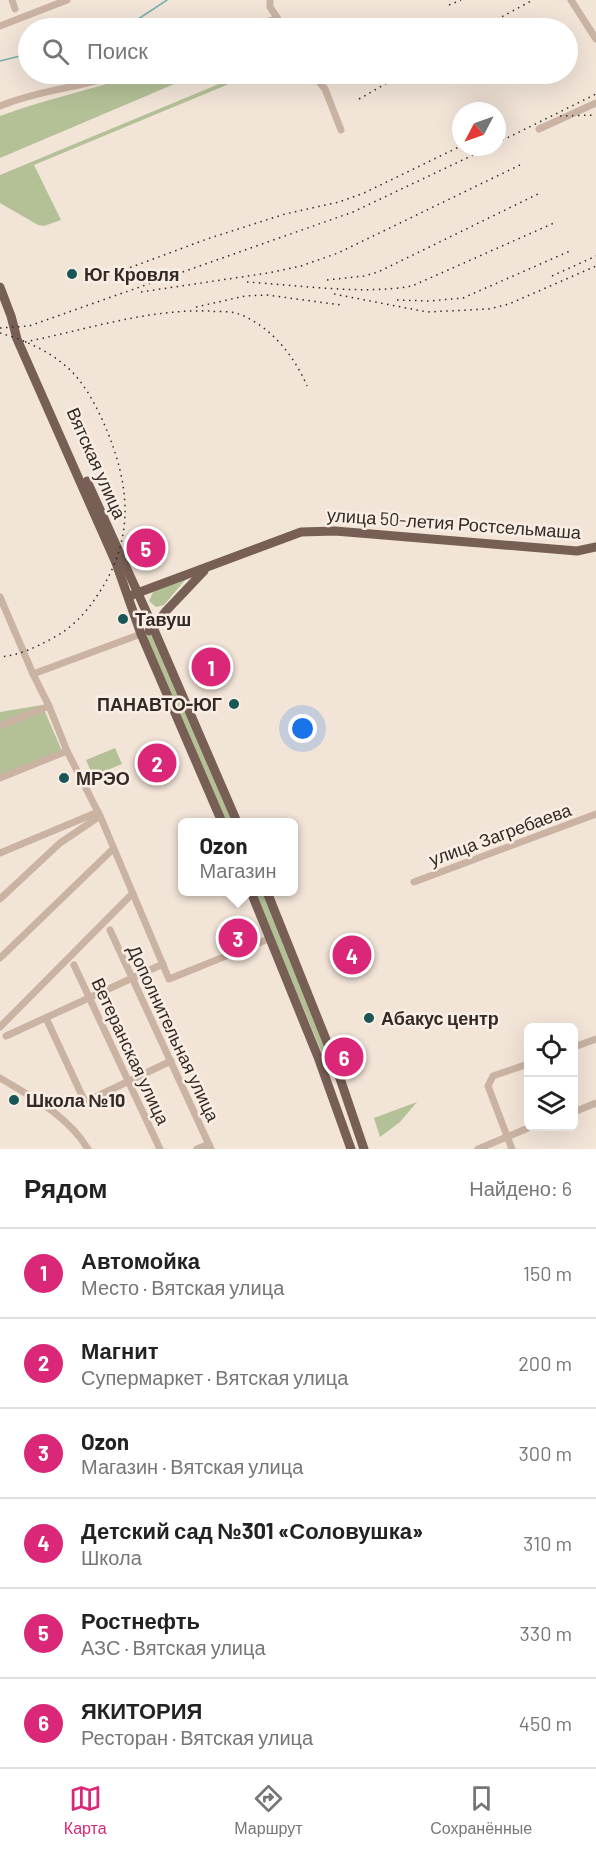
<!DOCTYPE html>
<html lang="ru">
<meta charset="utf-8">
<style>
:root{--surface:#fff;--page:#f6f6f6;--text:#222;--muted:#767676;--line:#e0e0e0;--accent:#db2777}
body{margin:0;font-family:Barlow,sans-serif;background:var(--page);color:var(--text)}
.controls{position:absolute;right:18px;bottom:18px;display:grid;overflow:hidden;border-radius:9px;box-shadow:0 6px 24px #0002}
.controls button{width:54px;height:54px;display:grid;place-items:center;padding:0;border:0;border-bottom:2px solid var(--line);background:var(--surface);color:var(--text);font:30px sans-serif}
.compass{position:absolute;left:452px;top:102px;width:54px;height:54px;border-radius:50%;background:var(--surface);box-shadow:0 6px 24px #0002;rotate:229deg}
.you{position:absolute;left:303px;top:729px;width:21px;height:21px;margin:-15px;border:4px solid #fff;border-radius:50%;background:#1a73e8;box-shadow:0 0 0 9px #1a73e833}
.badge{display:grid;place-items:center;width:39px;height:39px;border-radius:50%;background:var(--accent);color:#fff;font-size:20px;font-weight:700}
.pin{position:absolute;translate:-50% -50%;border:3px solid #fff;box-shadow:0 2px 6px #0006}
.popup{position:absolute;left:178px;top:818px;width:120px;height:78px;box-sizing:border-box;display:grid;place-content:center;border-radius:9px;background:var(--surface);filter:drop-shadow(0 2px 4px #0005);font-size:20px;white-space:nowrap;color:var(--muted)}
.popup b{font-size:22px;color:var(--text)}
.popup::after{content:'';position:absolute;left:50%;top:100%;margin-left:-12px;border:12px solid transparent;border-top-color:var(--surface)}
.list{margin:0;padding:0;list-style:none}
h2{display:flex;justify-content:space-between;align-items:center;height:78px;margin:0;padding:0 24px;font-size:26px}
h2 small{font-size:20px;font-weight:400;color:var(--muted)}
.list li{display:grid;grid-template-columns:39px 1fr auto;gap:18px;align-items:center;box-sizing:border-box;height:90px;padding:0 24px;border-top:2px solid var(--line)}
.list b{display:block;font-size:22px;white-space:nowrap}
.list p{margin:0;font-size:20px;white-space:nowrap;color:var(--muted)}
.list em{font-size:20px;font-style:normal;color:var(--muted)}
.icon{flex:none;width:33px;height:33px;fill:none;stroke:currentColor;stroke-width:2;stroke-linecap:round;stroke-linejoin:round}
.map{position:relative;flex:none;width:596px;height:1149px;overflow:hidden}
.search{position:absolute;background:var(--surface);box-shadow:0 6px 24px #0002;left:18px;right:18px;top:18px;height:66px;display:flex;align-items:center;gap:15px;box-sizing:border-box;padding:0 21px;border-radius:33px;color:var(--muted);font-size:22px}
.sheet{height:618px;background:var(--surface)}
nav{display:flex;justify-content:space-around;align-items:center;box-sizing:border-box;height:84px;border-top:2px solid var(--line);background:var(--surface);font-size:16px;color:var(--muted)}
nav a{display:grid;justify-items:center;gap:3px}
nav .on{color:var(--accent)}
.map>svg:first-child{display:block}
</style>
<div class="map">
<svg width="596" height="1149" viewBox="0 0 596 1149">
<rect width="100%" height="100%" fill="#f2e4d7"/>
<g fill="#b4c197">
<path d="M137 74H198L0 158V116C45 99 92 90 137 74Z"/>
<path d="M243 74H247L248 76 34 165 61 220 44 226 38 225 0 203V175Z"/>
<path d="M186 579 164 605 156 607 149 601 153 592Z"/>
<path d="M151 634 153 636 233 822H226L146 636Z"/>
<path d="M42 705 62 751 0 777V712Z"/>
<path d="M115 748 122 764 93 776 86 760Z"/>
<path d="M255 892H263L328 1051 322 1053Z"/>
<path d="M417 1102 400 1122 380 1137 374 1118Z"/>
</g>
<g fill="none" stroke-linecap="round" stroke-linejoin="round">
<g stroke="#75afaf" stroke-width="1.5">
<path d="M90 28 112 25 126 27 167 0"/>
<path d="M0 61 28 54"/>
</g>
<g stroke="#cab3a3" stroke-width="7">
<path d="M12 0 15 9"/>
<path d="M270 0V7L284 28"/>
<path d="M571 0 596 39"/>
<path d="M0 26 67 0"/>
<path d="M243 28 277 19"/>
<path d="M313 74 325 89 341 130"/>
<path d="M0 106C39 90 83 87 123 74"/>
<path d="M539 129 596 103"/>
<path d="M0 597 33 674 49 706 67 751 101 818 169 979 271 938"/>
<path d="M33 674 141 634"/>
<path d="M0 726 49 706"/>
<path d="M0 778 67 751"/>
<path d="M0 853 98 812"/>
<path d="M414 882 596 814"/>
<path d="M0 899 60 843 100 816"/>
<path d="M110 930 211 1149"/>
<path d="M0 958 113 849"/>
<path d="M74 965 160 1149"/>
<path d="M46 1018 85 1102 171 1061"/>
<path d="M0 1027 132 894"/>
<path d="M6 1036 163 964"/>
<path d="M574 1047 596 1039"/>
<path d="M0 1078C33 1098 67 1115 88 1149"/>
<path d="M574 1112 596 1103"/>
<path d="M197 1149 209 1144"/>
<path d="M478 1149 533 1126"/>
<path d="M512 1149 488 1086 493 1076 528 1064"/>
</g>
<g stroke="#775f55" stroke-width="9">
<path d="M0 287 11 316 17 339 116 563 141 634 222 822"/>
<path d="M87 481 146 611 237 822"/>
<path d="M132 595 301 532 335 531 577 551 596 547"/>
<path d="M149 631 153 629 166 611 204 571"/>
<path d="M251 892 318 1057 351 1149"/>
<path d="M267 892 331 1052 364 1149"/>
</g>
<g stroke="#342925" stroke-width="1.5" stroke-dasharray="1.5 4.5" stroke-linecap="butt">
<path d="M449 5 461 0"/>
<path d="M481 28 533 0"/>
<path d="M359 99 403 74"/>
<path d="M560 116 596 115"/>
<path d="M497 143 596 94"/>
<path d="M552 276 596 256"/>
<path d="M102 278 207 239 285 214 339 202 364 193 461 146"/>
<path d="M327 280 364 276 378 272 538 194"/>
<path d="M247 282C297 285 364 295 412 286L554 223"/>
<path d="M141 292 268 273 301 266 338 253 522 164"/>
<path d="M334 294 427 312 489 309 509 304 596 266"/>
<path d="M397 300 429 301 463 298 570 251"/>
<path d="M196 307 245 296 267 295 341 305"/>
<path d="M0 328 29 326 353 212 490 147"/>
<path d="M0 333C21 339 45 349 62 363 82 378 95 403 105 426 131 487 135 540 97 596 85 614 71 629 51 639 34 648 20 655 0 657"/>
<path d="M25 342C85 330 147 309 209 311 217 312 228 311 236 313 269 324 294 355 307 386"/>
</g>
</g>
<g fill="#1a5557" stroke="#f9eee3" stroke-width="2">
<circle cx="72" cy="274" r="6"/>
<circle cx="123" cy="619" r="6"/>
<circle cx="234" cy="704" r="6"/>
<circle cx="64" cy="778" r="6"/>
<circle cx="369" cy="1018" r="6"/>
<circle cx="14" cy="1100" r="6"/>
</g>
<g text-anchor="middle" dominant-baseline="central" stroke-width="5" stroke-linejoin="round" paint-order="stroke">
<g font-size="18" font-weight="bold" fill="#342925" stroke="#f9eee3" text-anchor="start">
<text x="84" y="274">Юг Кровля</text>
<text x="135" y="619">Тавуш</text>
<text x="222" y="704" text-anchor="end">ПАНАВТО-ЮГ</text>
<text x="76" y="778">МРЭО</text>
<text x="381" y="1018">Абакус центр</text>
<text x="26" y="1100">Школа №10</text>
</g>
<g font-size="18" fill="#342925" stroke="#f9eee3">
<text transform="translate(97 463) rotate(66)">Вятская улица</text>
<text transform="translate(454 523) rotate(4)">улица 50-летия Ростсельмаша</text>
<text transform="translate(500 834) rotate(-20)">улица Загребаева</text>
<text transform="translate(174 1033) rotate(65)">Дополнительная улица</text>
<text transform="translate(131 1051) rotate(65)">Ветеранская улица</text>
</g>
</g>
</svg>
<div class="controls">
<button><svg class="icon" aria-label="locate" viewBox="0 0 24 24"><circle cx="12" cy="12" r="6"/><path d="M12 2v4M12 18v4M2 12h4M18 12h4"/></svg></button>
<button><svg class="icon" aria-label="layers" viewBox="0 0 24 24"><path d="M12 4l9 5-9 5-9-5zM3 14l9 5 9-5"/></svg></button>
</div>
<svg class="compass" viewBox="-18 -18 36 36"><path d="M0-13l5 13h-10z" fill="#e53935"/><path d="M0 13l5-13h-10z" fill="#767676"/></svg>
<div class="you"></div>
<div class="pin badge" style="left:211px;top:667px">1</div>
<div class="pin badge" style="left:157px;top:763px">2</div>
<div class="pin badge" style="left:238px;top:938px">3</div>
<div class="popup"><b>Ozon</b>Магазин</div>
<div class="pin badge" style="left:352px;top:955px">4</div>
<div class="pin badge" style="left:146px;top:548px">5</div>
<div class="pin badge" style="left:344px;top:1057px">6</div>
<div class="search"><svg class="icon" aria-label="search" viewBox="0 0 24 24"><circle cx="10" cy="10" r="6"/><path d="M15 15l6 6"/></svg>Поиск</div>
</div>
<section class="sheet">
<h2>Рядом<small>Найдено: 6</small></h2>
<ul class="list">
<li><span class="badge">1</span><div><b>Автомойка</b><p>Место · Вятская улица</p></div><em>150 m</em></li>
<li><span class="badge">2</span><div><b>Магнит</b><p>Супермаркет · Вятская улица</p></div><em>200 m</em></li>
<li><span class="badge">3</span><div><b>Ozon</b><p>Магазин · Вятская улица</p></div><em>300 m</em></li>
<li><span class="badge">4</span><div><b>Детский сад №301 «Соловушка»</b><p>Школа</p></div><em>310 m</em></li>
<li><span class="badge">5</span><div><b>Ростнефть</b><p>АЗС · Вятская улица</p></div><em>330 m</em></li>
<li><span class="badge">6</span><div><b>ЯКИТОРИЯ</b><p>Ресторан · Вятская улица</p></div><em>450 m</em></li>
</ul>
</section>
<nav>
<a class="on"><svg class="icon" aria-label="map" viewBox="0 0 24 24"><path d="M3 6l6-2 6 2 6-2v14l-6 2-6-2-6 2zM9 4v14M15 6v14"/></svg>Карта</a>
<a><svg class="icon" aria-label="directions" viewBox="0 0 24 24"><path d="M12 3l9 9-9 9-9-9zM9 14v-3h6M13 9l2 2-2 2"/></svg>Маршрут</a>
<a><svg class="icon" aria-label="saved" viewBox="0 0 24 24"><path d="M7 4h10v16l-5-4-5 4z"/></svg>Сохранённые</a>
</nav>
